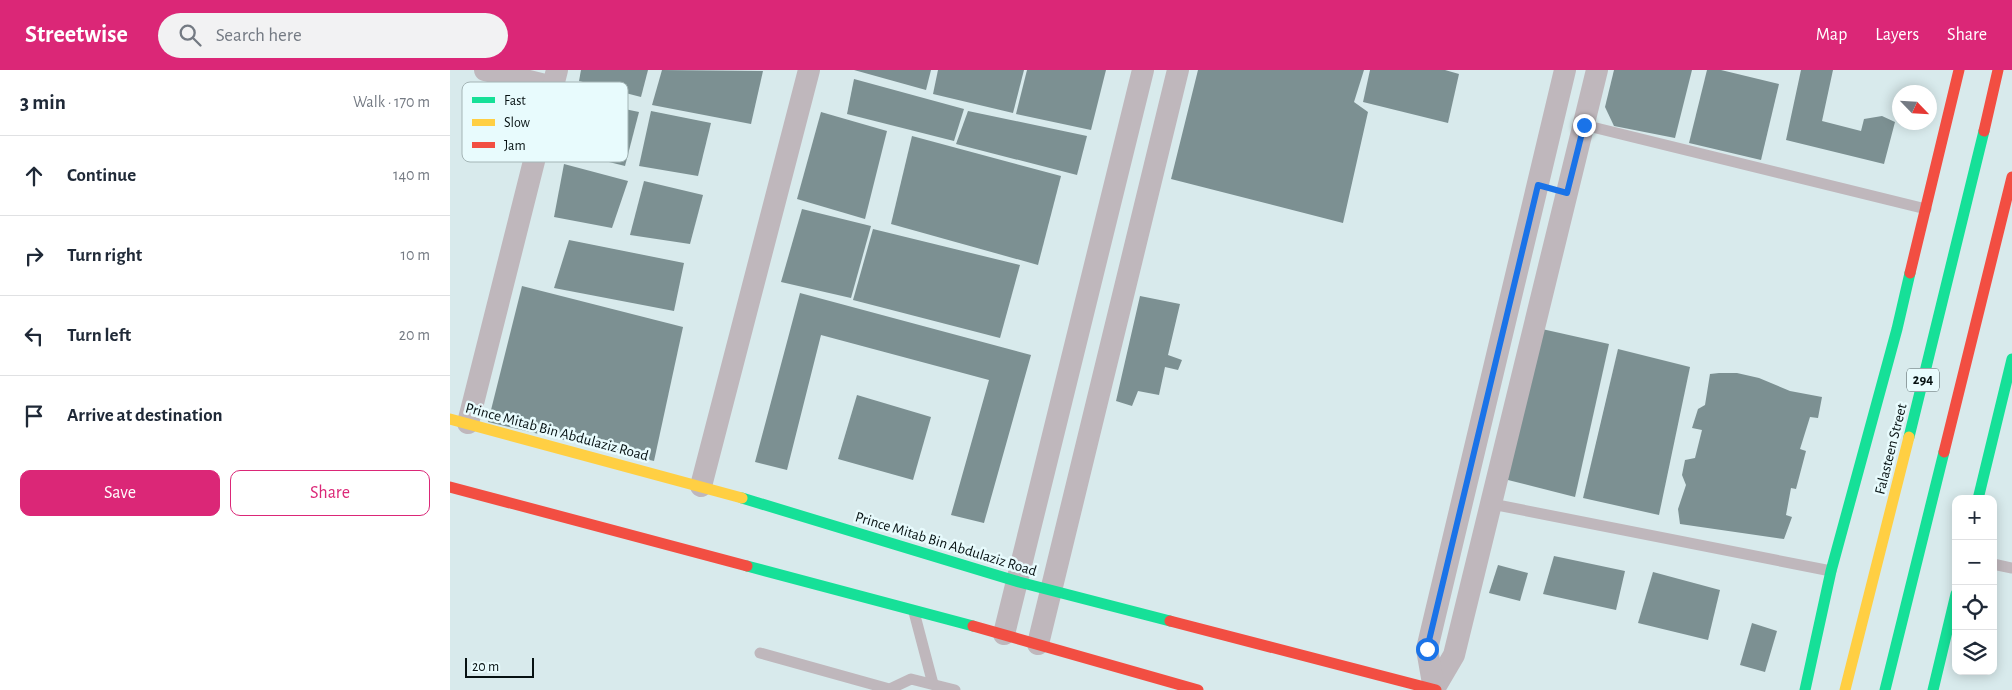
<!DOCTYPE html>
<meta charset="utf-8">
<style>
:root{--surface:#fff;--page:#f2f2f3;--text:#1f2937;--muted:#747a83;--line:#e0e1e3;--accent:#db2777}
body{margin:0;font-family:"Alegreya Sans",sans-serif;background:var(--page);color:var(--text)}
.controls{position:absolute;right:15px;bottom:15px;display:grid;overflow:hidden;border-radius:10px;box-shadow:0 2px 12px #0003}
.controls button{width:45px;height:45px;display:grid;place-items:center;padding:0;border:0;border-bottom:1px solid var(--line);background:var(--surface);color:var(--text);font:25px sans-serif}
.compass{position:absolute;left:1442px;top:15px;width:45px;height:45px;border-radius:50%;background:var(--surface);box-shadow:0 2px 12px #0003;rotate:115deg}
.scale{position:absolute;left:15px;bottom:12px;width:69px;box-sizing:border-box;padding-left:5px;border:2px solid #061112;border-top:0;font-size:14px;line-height:18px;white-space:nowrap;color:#061112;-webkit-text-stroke:4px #e8fbfd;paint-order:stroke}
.stop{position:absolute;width:15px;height:15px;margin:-11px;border:4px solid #1a73e8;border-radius:50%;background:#fff}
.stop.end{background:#1a73e8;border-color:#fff;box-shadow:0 1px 5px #0008}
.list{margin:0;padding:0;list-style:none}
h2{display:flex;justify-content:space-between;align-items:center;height:65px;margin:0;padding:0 20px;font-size:21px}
h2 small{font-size:16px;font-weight:400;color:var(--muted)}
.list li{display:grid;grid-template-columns:32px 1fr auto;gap:15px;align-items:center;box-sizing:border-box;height:80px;padding:0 20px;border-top:1px solid var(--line)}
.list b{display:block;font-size:19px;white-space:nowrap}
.list em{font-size:16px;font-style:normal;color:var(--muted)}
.actions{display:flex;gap:10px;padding:15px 20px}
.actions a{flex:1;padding:11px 0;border:1px solid var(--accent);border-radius:10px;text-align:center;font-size:18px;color:var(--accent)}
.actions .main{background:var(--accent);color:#fff}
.icon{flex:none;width:28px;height:28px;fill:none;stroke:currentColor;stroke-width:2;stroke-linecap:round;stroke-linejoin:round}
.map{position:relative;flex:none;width:1562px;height:620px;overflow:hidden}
header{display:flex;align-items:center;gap:30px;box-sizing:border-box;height:70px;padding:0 25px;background:var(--accent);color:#fff}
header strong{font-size:24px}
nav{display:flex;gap:28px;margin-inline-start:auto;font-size:18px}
.search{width:350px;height:45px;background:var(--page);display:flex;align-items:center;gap:12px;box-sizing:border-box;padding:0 18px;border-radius:28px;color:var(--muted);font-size:19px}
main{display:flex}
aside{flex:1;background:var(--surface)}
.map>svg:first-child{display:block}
</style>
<header>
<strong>Streetwise</strong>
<div class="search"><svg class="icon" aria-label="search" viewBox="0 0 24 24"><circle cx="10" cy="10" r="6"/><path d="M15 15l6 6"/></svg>Search here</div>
<nav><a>Map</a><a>Layers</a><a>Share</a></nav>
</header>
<main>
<aside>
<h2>3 min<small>Walk · 170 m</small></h2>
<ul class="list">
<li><svg class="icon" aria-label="ahead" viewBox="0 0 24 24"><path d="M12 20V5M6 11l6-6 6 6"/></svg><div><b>Continue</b></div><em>140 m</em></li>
<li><svg class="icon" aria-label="right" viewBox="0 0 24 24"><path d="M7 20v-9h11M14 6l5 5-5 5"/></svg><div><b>Turn right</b></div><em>10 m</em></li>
<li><svg class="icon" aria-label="left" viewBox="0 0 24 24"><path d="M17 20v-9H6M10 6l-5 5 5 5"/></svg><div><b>Turn left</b></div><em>20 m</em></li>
<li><svg class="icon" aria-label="arrive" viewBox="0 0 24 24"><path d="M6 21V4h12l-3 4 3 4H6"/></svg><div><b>Arrive at destination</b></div></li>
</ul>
<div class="actions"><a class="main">Save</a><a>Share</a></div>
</aside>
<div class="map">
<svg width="1562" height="620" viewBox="0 0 1562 620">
<rect width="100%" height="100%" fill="#d8eaec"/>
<g fill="#7c9092">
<path d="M131 0H198L191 27 129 11Z"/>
<path d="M212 0 313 1 301 54 202 35Z"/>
<path d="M404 0H481L476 20Z"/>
<path d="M488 0H574L563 43 483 24Z"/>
<path d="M577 0H656L641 60 566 44Z"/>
<path d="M748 0H914L904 32 918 42 893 153 721 109Z"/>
<path d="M920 0H995L1009 4 998 53 913 32Z"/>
<path d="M1164 0H1242L1225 68 1164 56 1155 37Z"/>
<path d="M1257 0H1271L1329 14 1311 90 1239 73Z"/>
<path d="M1351 0H1383L1372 51 1411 61 1414 49 1432 46 1445 52 1434 94 1336 70Z"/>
<path d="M404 9 514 39 504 71 397 44Z"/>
<path d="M127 29 189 42 175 96 115 81Z"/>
<path d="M201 41 261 53 248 106 189 96Z"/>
<path d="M518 41 637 66 627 105 506 74Z"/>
<path d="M371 42 437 61 415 149 347 129Z"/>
<path d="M462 66 611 106 588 195 441 154Z"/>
<path d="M114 94 178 111 162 158 104 147Z"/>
<path d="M194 111 253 125 240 174 180 165Z"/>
<path d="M352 139 421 156 401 228 331 212Z"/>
<path d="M423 159 570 195 550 268 403 230Z"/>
<path d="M119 170 234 193 224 241 104 218Z"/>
<path d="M72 216 233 257 204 391 38 352Z"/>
<path d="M350 223 581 285 534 453 501 445 539 310 371 265 337 400 305 392Z"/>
<path d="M690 226 730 234 718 285 732 290 728 300 715 297 709 325 688 321 682 336 666 331Z"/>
<path d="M1092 259 1159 274 1125 427 1054 409Z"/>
<path d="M1168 279 1240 297 1209 445 1133 428Z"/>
<path d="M1269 303H1287L1309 308 1340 321 1372 327 1368 348 1360 347 1350 379 1356 381 1346 419 1341 418 1336 445 1342 447 1334 469 1230 454 1228 439 1236 415 1232 405 1235 390 1245 388 1252 360 1242 358 1248 339 1255 335 1260 304Z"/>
<path d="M407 325 481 347 463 410 388 389Z"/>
<path d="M1104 486 1175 501 1166 540 1093 524Z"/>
<path d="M1048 495 1078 503 1070 531 1039 523Z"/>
<path d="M1203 502 1270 520 1258 570 1188 553Z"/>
<path d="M1302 553 1327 561 1315 602 1290 595Z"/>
</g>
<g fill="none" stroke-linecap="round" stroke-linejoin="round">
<g stroke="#bfb7bc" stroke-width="11">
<path d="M1134 55 1476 139"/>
<path d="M1042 434 1381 501"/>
<path d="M1543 494 1562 498"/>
<path d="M464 542 483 614"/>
<path d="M310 583 443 620"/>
<path d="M442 618 461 609 505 620"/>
</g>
<g stroke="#bfb7bc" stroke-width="22">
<path d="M35 0 103 17"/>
<path d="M18 353 107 0"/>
<path d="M251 416 359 0"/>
<path d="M554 564 693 0"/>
<path d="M588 574 728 0"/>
<path d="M984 619 1004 585 1147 0"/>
<path d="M984 619 977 579 1115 0"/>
</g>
<g stroke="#16e098" stroke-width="11">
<path d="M1459 367 1534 61"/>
<path d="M292 428 569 512 720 551"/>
<path d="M1528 429 1562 289"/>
<path d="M297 496 523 556"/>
<path d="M1355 620 1381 501 1447 259 1460 203"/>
<path d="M1435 620 1494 382"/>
<path d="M1483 620 1506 524"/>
</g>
<g stroke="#ffcf43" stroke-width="11">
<path d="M0 349 292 428"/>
<path d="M1395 620 1459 367"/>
</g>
<g stroke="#f24e42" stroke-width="11">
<path d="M1534 61 1548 0"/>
<path d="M1460 203 1509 0"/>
<path d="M1494 382 1562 107"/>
<path d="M0 417 297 496"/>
<path d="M720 551 986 620"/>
<path d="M523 556 748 620"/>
</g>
</g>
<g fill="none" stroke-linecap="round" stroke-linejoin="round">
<path stroke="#1a73e8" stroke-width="6" d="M977 579 1088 115 1117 123 1134 55"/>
</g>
<g text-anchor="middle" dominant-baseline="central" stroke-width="5" stroke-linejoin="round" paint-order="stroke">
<rect fill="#e8fbfd" stroke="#4a5758" stroke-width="1" x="1457" y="298.5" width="32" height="23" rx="4"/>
<g font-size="14" font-weight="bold" fill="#061112">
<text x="1473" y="310">294</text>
</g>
<g font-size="15" fill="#061112" stroke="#e8fbfd">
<text transform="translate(107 362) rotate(15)">Prince Mitab Bin Abdulaziz Road</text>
<text transform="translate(1441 379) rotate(-76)">Falasteen Street</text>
<text transform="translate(496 474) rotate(17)">Prince Mitab Bin Abdulaziz Road</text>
</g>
</g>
<rect x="12" y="12" width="166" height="80" rx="8" fill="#e8fbfd" stroke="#a4b5b6" stroke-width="1"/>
<rect x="22" y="27" width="23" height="6" fill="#16e098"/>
<rect x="22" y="49" width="23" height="7" fill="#ffcf43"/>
<rect x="22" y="72" width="23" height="6" fill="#f24e42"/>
<g font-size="14" fill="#061112">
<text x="54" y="35">Fast</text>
<text x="54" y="57">Slow</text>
<text x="54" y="80">Jam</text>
</g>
</svg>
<div class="controls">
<button>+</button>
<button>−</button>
<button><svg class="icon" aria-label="locate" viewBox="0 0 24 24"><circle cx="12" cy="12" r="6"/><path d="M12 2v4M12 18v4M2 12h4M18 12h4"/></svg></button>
<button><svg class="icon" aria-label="layers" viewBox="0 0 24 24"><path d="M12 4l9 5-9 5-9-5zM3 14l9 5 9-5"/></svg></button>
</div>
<svg class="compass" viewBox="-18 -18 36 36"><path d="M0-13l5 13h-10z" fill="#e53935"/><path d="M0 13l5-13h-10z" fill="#747a83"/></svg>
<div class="scale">20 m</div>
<div class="stop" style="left:977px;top:579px"></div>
<div class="stop end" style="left:1134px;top:55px"></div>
</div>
</main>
